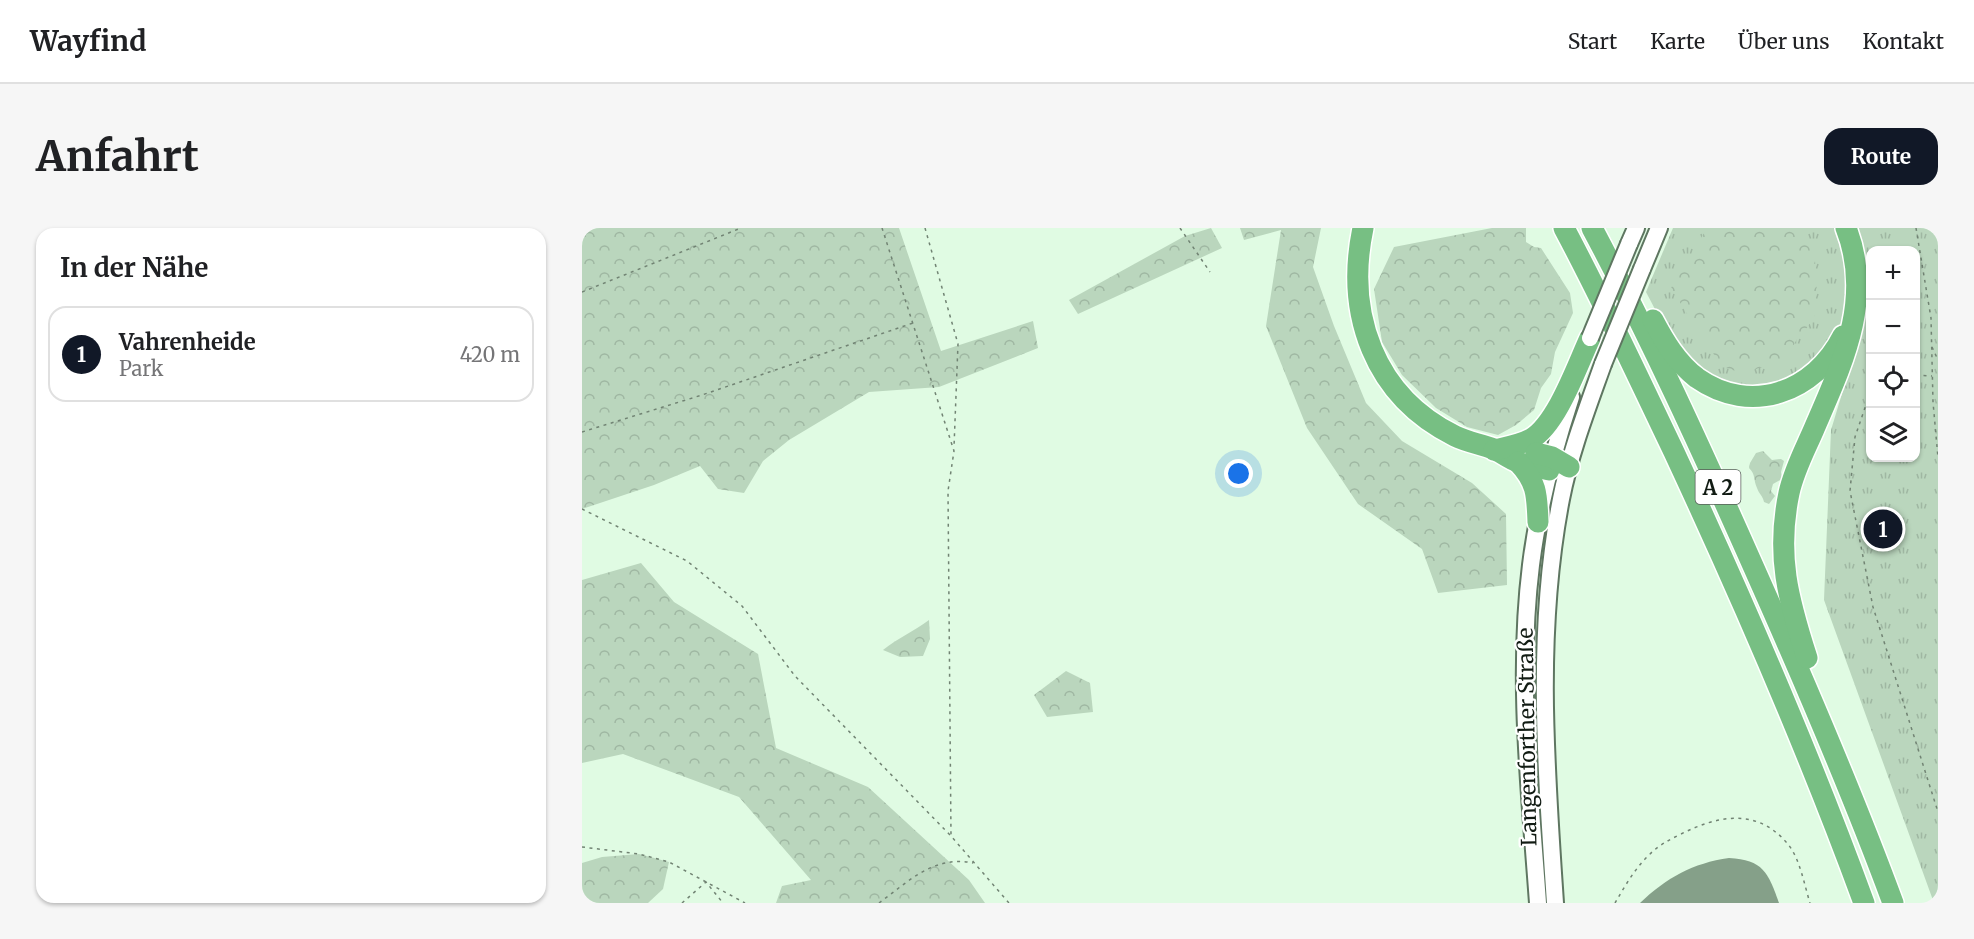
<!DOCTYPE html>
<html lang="de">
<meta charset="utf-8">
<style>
:root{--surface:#fff;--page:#f6f6f6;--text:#202124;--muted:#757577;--line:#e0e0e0;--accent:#111827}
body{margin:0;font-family:Merriweather,serif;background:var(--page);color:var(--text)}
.controls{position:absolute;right:18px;top:18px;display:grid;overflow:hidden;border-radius:12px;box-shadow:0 2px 4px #0004}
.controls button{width:54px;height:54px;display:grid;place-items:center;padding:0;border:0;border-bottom:2px solid var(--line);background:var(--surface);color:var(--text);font:30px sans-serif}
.you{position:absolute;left:657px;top:246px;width:21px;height:21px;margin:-15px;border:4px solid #fff;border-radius:50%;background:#1a73e8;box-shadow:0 0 0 9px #1a73e833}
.badge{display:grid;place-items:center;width:39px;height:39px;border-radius:50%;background:var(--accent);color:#fff;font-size:20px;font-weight:700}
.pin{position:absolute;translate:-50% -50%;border:3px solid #fff;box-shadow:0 2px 6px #0006}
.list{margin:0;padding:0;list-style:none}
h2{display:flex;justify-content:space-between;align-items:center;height:78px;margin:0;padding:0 24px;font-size:26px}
h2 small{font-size:20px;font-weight:400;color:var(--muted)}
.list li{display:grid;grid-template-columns:39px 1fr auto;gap:18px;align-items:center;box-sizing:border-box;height:96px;margin:0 12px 12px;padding:0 12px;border:2px solid var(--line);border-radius:18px}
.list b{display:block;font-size:22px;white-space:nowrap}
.list p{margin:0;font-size:20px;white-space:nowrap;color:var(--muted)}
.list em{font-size:20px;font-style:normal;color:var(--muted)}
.icon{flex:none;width:33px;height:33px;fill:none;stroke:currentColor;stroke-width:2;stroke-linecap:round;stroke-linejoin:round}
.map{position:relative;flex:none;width:1356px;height:675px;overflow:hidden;border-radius:18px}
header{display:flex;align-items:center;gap:36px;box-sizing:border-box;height:84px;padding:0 30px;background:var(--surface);border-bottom:2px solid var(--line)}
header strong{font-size:28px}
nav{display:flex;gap:33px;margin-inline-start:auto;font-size:21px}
.intro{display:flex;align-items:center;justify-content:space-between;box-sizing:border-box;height:144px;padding:0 36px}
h1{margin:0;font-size:42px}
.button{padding:15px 27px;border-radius:18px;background:var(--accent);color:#fff;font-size:21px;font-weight:700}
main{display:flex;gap:36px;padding:0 36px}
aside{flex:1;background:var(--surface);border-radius:18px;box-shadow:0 2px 4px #0004}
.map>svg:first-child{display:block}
</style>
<header>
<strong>Wayfind</strong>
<nav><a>Start</a><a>Karte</a><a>Über uns</a><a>Kontakt</a></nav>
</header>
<div class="intro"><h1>Anfahrt</h1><a class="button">Route</a></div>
<main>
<aside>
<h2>In der Nähe<small></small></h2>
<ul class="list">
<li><span class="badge">1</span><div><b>Vahrenheide</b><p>Park</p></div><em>420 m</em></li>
</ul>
</aside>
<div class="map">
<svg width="1356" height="675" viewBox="0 0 1356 675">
<defs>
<pattern id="grass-tufts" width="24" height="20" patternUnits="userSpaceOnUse" patternTransform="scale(1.5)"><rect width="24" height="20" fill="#bad6bd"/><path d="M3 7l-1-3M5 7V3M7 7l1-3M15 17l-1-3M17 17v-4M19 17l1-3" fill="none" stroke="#9fb7a2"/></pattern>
<pattern id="forest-crowns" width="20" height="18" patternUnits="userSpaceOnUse" patternTransform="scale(1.5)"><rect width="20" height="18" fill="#bad6bd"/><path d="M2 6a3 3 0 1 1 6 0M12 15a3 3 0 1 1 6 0" fill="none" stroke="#9fb7a2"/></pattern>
</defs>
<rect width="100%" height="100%" fill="#e0fbe3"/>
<g fill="url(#grass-tufts)" fill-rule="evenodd">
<path d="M1091 0H1256L1260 9 1267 74 1258 104 1239 133 1185 163 1129 153 1087 108 1064 64Z"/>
<path d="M1274 0H1356V675H1352L1242 372 1249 202 1275 116ZM1288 22H1334V230H1288Z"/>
</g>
<g fill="url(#forest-crowns)">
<path d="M0 0H317L359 123 451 93 456 120 357 159 287 164 207 212 181 233 162 265 136 261 118 238 72 257 0 281Z"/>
<path d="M629 0 640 20 496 86 487 72 603 8Z"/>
<path d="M658 0H739L731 39 752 98 784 175 820 213 890 255 924 286 925 357 856 365 840 321 776 276 725 200 684 98 699 2 662 12Z"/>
<path d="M910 0H944V14L952 19 959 20 988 65 991 85 973 124 969 146 959 160 952 182 934 197 916 207 885 199 854 180 820 147 800 114 792 61 812 19Z"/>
<path d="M1125 0 1223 1 1233 33 1235 53 1233 87 1221 106 1216 109 1207 126 1200 133 1171 142 1154 143 1144 140 1128 122 1089 60Z"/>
<path d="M1181 223 1190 232 1199 231 1202 233 1199 244 1200 251 1191 256 1189 263 1193 268 1187 276 1182 274C1181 268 1177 266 1175 260 1171 251 1174 247 1167 240L1168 235 1174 225Z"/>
<path d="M59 335 92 374 176 426 194 520 286 559 387 652 403 675H194L200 658 229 652 157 569 41 526 0 535V352Z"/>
<path d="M347 392 348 411 341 428 318 429 301 422C316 410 332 403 347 392Z"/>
<path d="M484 443 508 455 511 484 465 489 452 467Z"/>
<path d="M57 626 87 634 81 661 66 675H9L0 669V635L20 629Z"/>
</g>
<path fill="#85a089" d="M1147 630C1181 632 1186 644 1197 675H1058C1084 650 1111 635 1147 630Z"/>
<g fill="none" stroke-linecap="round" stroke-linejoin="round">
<g stroke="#5e7661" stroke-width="20">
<g id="secondary">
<path d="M1047 16 1054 0"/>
<path d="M1060 41 1077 0"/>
<path d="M956 675C948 563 935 449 949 337 956 280 971 224 989 169"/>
<path d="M973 675C964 540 953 405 979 271 988 225 1005 181 1021 136"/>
</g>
</g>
<g stroke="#fff" stroke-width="24">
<g id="highway">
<path d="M781 0C763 86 792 168 873 208 885 214 899 216 912 221 920 225 928 231 936 234 946 238 957 239 967 242"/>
<path d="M982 0C1021 73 1056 149 1092 224 1161 372 1226 522 1282 675"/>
<path d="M1010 0C1069 111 1121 225 1172 340 1221 450 1269 561 1311 675"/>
<path d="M1071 92C1082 113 1095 135 1115 150 1169 188 1233 164 1261 108"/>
<path d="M912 222C925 219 938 217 949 211 975 196 995 138 1008 110"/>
<path d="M954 225 970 229 987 239"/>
<path d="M936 234C955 254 955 267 956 294"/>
<path d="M1225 430C1206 371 1194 327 1207 265 1212 242 1223 222 1232 201 1260 136 1292 71 1264 0"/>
</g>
</g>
<g stroke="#718373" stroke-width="1.5" stroke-dasharray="3 4.5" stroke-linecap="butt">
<path d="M300 0 372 223 366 263 369 608"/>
<path d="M343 0 376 116 372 219"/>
<path d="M598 0 628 44"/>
<path d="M1334 0 1349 90 1351 174 1356 230"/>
<path d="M0 64 159 0"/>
<path d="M1350 119 1356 132"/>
<path d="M1334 147 1350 148"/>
<path d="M1288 165 1273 209 1268 263 1291 379 1356 584"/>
<path d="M0 204 120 167 331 95"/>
<path d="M0 281 105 333 160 378 213 448 369 608 427 675"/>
<path d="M0 619 57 626 87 634 163 675"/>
<path d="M100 675 124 654 141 675"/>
<path d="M297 675C327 653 352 627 391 635"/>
<path d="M1033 675C1043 658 1053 640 1068 626 1077 617 1087 612 1099 606 1135 588 1174 579 1205 615 1218 630 1222 656 1228 675"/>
</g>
<use href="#secondary" stroke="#fff" stroke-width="16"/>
<use href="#highway" stroke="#77bf83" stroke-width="21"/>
<g stroke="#5e7661" stroke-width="20" stroke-linecap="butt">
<g id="secondary-bridge">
<path d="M1008 110 1047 16"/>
<path d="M1021 136 1060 41"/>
</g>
</g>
<use href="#secondary-bridge" stroke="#fff" stroke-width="16"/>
</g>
<g text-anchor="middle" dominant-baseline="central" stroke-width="4.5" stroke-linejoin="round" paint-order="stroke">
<rect fill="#fff" stroke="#585f5a" stroke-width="1.5" x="1113.5" y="242" width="45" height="34" rx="4.5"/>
<g font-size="20" font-weight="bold" fill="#111b13">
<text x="1136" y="259">A 2</text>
</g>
<g font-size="21" fill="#111b13" stroke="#fff">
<text transform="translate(945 509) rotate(-91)">Langenforther Straße</text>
</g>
</g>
</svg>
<div class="controls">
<button>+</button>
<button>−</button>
<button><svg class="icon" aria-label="locate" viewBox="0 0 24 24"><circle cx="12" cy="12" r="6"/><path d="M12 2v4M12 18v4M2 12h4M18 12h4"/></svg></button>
<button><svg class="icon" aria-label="layers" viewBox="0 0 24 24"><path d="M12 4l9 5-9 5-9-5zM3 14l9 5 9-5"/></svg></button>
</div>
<div class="you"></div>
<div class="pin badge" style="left:1301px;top:301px">1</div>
</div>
</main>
